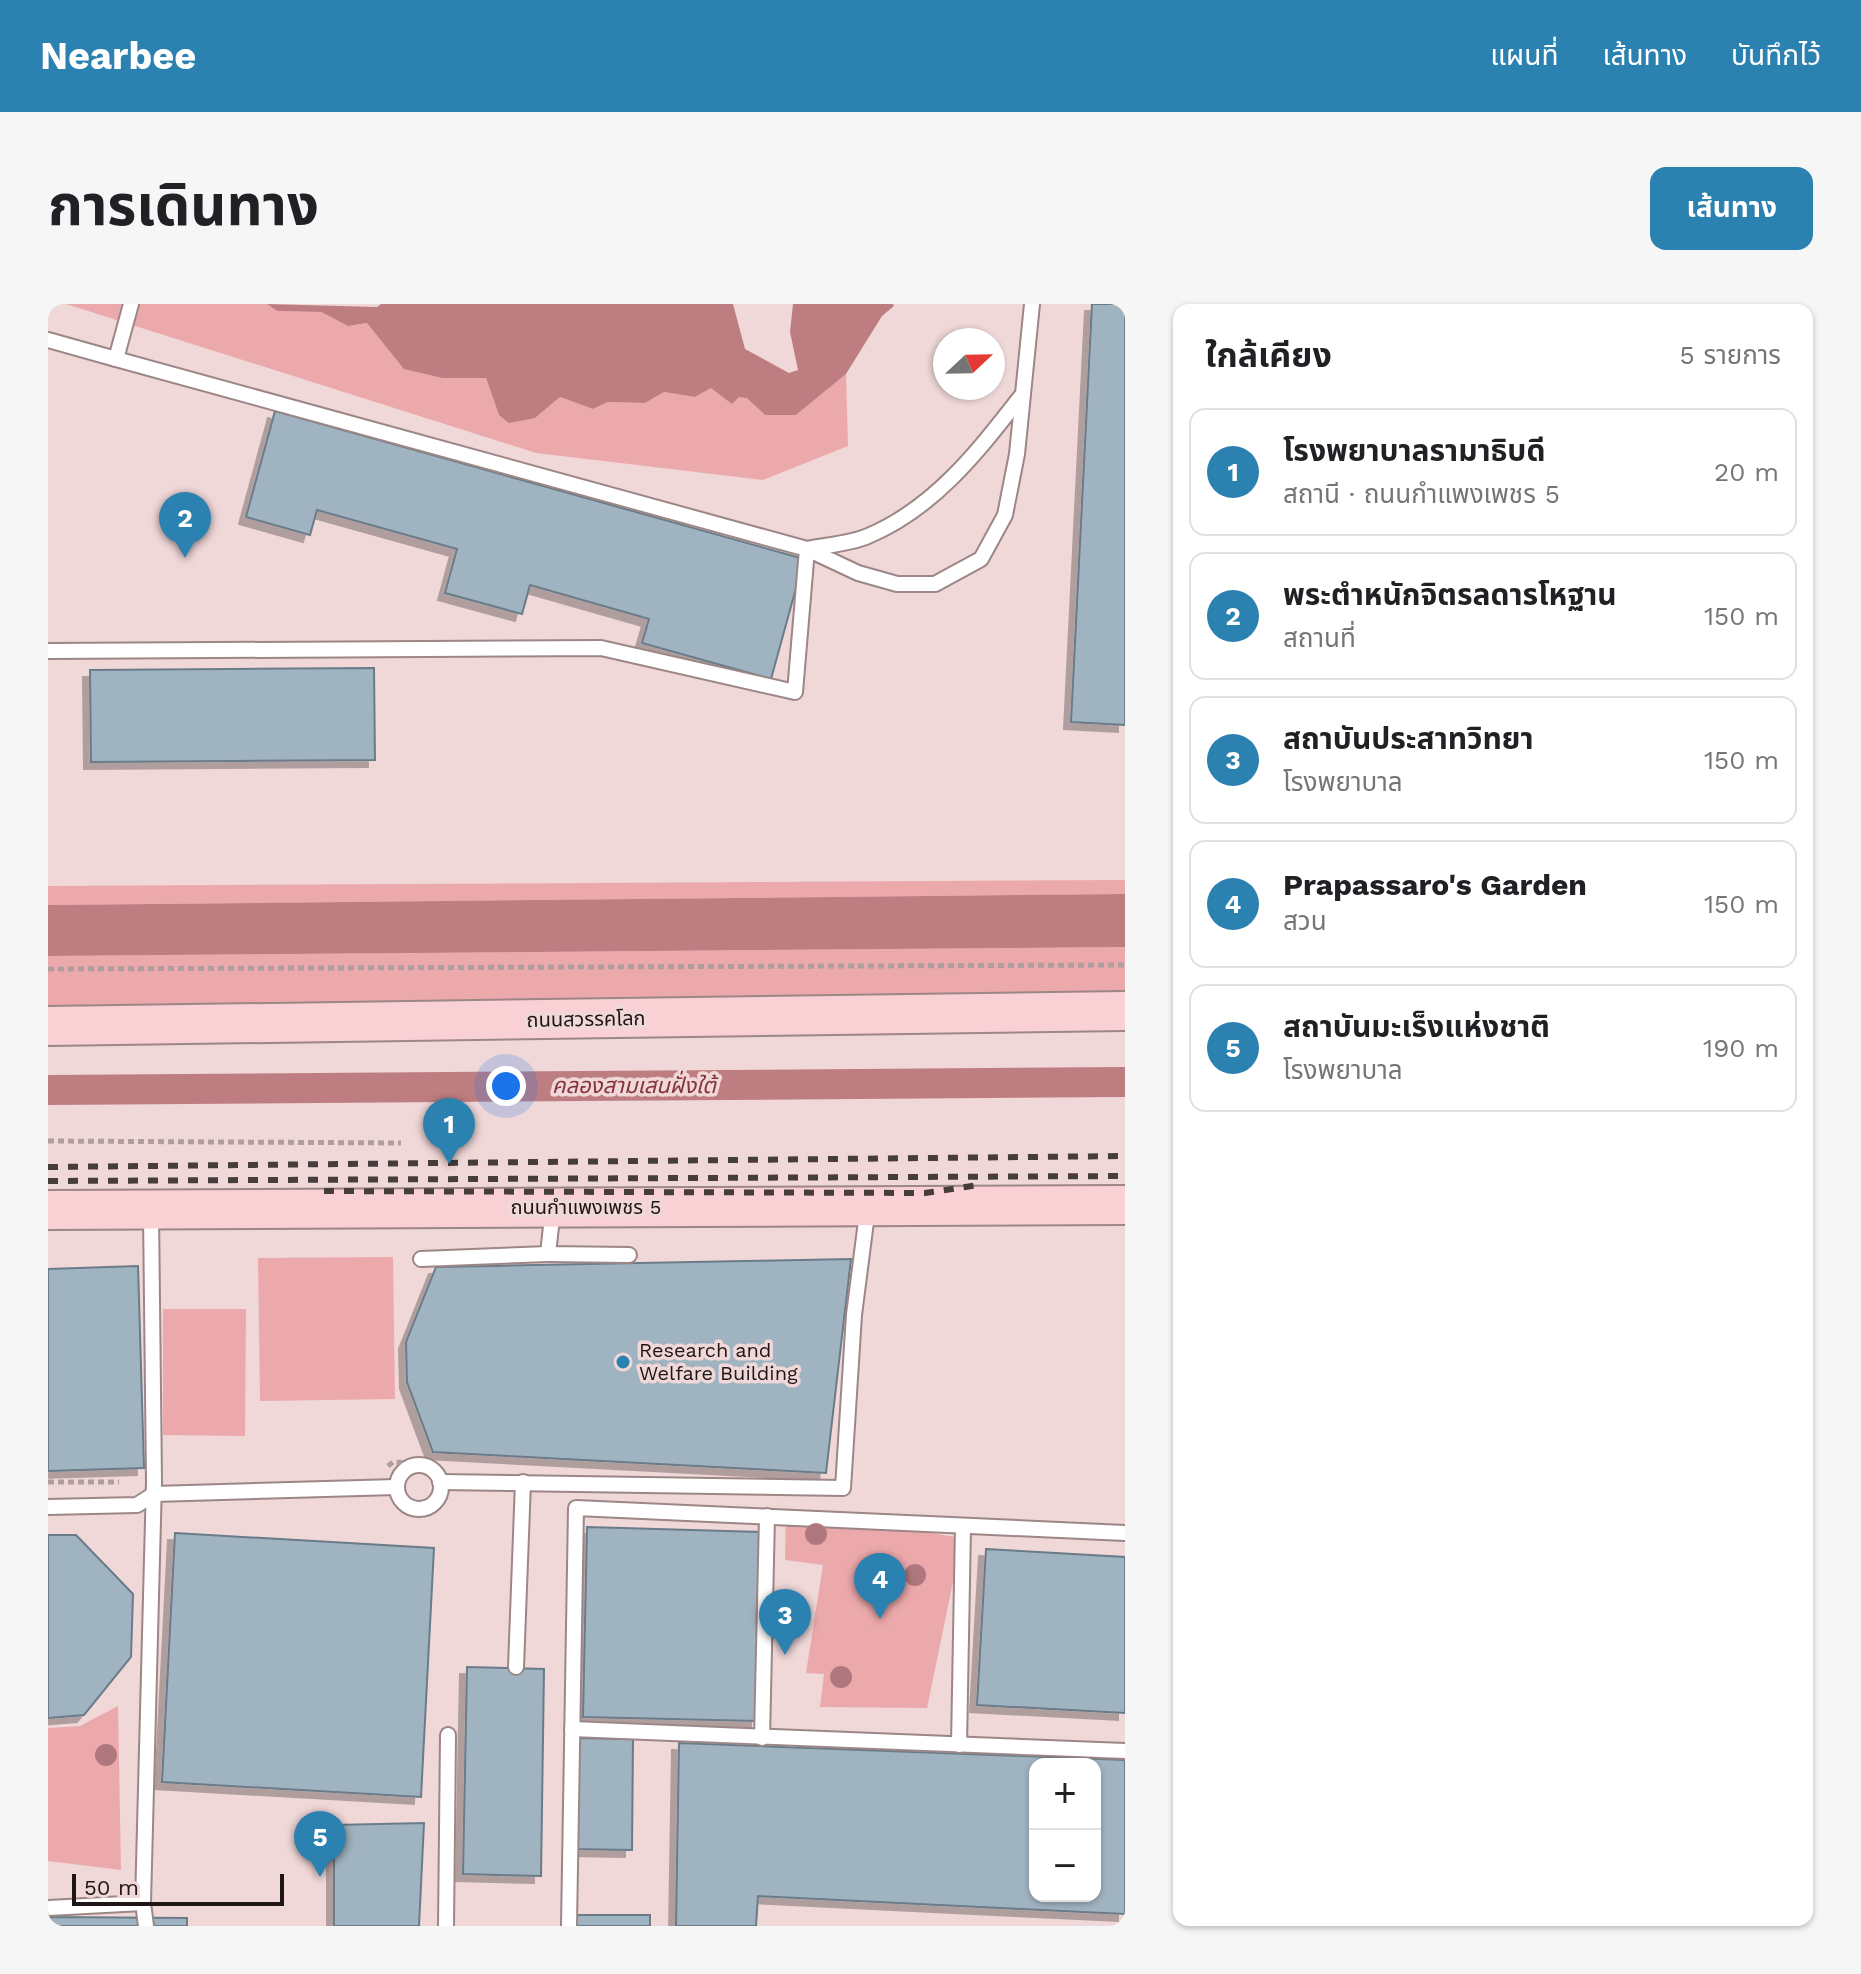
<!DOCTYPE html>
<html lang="th">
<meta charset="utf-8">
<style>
:root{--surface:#fff;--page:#f6f6f6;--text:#202124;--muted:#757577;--line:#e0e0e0;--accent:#2b81b0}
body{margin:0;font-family:"Work Sans","Noto Sans Thai",sans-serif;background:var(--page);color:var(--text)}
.controls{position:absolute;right:24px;bottom:24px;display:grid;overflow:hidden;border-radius:16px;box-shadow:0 2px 6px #0004}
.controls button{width:72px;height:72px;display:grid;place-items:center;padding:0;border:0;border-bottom:2px solid var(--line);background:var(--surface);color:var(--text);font:40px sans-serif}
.compass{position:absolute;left:885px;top:24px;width:72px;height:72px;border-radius:50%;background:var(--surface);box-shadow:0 2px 6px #0004;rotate:68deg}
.scale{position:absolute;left:24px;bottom:20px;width:212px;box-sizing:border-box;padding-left:8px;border:4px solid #1e1616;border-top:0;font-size:22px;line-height:28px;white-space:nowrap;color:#1e1616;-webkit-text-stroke:6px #f0d7d8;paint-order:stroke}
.you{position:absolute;left:458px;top:782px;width:28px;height:28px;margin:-20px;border:6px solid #fff;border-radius:50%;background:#1a73e8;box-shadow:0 0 0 12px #1a73e833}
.badge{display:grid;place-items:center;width:52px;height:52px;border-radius:50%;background:var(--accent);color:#fff;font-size:26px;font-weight:700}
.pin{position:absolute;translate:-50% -66px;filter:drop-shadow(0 2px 4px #0008)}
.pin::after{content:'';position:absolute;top:42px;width:28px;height:24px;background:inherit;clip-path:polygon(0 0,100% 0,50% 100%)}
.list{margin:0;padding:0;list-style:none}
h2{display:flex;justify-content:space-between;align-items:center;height:104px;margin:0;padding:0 32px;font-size:34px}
h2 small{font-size:26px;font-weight:400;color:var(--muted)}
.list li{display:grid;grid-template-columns:52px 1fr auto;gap:24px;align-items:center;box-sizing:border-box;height:128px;margin:0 16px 16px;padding:0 16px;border:2px solid var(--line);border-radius:16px}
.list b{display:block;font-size:30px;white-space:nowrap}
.list p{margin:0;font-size:26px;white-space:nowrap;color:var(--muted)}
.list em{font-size:26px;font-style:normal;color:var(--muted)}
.map{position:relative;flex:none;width:1077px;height:1622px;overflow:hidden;border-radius:16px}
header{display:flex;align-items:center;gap:48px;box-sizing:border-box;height:112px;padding:0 40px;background:var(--accent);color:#fff}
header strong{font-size:38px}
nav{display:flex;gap:44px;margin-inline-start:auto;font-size:28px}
.intro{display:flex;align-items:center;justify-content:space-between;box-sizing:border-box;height:192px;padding:0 48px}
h1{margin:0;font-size:56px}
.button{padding:20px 36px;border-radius:16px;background:var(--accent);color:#fff;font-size:28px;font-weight:700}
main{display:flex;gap:48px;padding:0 48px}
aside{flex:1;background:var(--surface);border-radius:16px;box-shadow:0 2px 6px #0004}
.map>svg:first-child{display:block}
</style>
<header>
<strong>Nearbee</strong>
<nav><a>แผนที่</a><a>เส้นทาง</a><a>บันทึกไว้</a></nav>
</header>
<div class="intro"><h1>การเดินทาง</h1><a class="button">เส้นทาง</a></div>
<main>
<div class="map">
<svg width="1077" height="1622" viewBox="0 0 1077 1622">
<defs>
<filter id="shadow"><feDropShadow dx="-7" dy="7" stdDeviation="0" flood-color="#0004"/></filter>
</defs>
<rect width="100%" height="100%" fill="#f0d7d8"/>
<g fill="#eca9ac">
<path d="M18 0H219L229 7 273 8 300 22 319 19 357 65 394 74H438L451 111 487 114 512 93 545 105 560 98 597 99 616 88 647 93 663 84 699 93 717 111H748L798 70 800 142 715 176 488 149Z"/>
<path d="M1077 576V590L0 601V582Z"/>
<path d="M1077 643V697L0 706V652Z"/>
<path d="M345 953 347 1095 212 1097 210 954Z"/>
<path d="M115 1005H198L197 1132 115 1131Z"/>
<path d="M738 1206 914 1234 879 1404 772 1403 776 1370 758 1369 775 1261 737 1256Z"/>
<path d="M70 1402 73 1566 0 1557V1424L32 1422Z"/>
</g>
<g fill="#be7e81">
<path d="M219 0 329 3 333 0H685L697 45 741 69 750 66 742 28 745 0H845L846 2 834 12 798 70 748 111H717L699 94 691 93 684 100 663 84 647 93 616 88 597 99 560 98 545 105 512 93 487 114 461 119 451 111 438 74H394L356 65 319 19 300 22 273 8 229 7Z"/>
<path d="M1077 590V643L0 652V601Z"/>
</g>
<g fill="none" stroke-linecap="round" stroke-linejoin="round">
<path stroke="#be7e81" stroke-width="30" d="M0 786 1077 778"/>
</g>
<g fill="#a0b3c0" stroke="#6a7c88" stroke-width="2" fill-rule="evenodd" filter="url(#shadow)">
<path d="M1044 0H1077V421L1023 418Z"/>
<path d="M227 107 756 255 723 375 594 339 601 315 482 281 474 310 397 289 409 245 269 206 262 231 198 213Z"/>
<path d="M326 364 327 456 43 458 42 366Z"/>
<path d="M803 955 778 1169 385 1148 359 1078 358 1038 388 963Z"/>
<path d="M90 962 96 1164 0 1167V965Z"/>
<path d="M539 1223 713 1228 710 1417 535 1413Z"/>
<path d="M127 1229 386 1244 373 1493 114 1478Z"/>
<path d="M0 1231H28L85 1290 83 1353 36 1411 0 1414Z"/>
<path d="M938 1245 1077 1253V1409L929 1401Z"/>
<path d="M419 1363 496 1365 493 1572 415 1570Z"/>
<path d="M525 1434 585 1435 584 1546 523 1545Z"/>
<path d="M631 1439 1077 1456V1610L710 1592 708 1622H628ZM987 1460H1047V1592H987Z"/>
<path d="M376 1519 371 1622H286V1521Z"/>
<rect x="528" y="1611" width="74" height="11"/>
<path d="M0 1613 139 1614V1622H0Z"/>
</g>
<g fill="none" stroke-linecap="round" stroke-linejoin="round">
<g stroke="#9c8686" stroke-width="18">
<g id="lane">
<path d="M0 36 68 55 83 0"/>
<path d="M68 55 759 245 810 269 849 280H887L933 255 957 211 969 150 984 0"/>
<path d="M759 245C778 241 802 240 820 232 887 204 931 146 974 91"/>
<path d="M0 347 553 344 747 388 759 245"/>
<path d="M505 904 500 950 581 951"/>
<path d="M373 955 500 950"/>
<circle cx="371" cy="1183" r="22"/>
<path d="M392 1178 795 1184 806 1011 820 902"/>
<path d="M0 1203 89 1201 106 1190 348 1183"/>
<path d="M468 1363 475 1178"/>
<path d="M524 1425 1077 1447"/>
<path d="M714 1434 719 1212"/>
<path d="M911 1441 915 1222"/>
<path d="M0 1604 95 1599"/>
<path d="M98 1622 95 1599 106 1178 103 907"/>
<path d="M398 1622 400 1431"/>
<path d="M521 1622 528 1204 1077 1229"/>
</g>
</g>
<g stroke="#9c8686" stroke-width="42">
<g id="secondary">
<path d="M0 722 1077 707"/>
<path d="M0 906 1077 901"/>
</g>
</g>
<g stroke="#b09d9d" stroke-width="5" stroke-dasharray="6 4" stroke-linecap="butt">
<path d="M0 665 1077 661"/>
<path d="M0 837 353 839"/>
<path d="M340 1162 345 1158 380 1160"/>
<path d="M0 1178H71"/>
</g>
<use href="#lane" stroke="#fff" stroke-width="14"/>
<use href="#secondary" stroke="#f9d1d5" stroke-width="38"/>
<g stroke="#473c3c" stroke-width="6" stroke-dasharray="10 10" stroke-linecap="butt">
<path d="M0 863 1077 852"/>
<path d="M0 877 1077 872"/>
<path d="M276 887 877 889 931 881"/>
</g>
</g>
<g fill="#af787e">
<circle cx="768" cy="1230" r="11"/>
<circle cx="867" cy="1271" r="11"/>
<circle cx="793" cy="1373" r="11"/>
<circle cx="58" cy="1451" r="11"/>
</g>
<circle fill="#2b81b0" stroke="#f0d7d8" stroke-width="3" cx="575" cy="1058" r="8"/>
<g text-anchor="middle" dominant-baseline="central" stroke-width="7" stroke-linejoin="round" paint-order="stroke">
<g font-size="20" fill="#1e1616" stroke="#f0d7d8">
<text transform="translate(538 715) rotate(-1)">ถนนสวรรคโลก</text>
<text x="538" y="903">ถนนกำแพงเพชร 5</text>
</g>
<g font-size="20" fill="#1e1616" stroke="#f0d7d8" text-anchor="start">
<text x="591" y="1046">Research and<tspan x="591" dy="23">Welfare Building</tspan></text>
</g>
<g font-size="22" font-style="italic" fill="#84343d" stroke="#f0d7d8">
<text x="586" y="781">คลองสามเสนฝั่งใต้</text>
</g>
</g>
</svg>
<div class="controls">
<button>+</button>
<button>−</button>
</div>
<svg class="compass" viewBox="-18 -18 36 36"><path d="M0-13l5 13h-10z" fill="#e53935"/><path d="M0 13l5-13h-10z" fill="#757577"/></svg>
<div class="scale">50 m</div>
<div class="you"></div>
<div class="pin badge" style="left:401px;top:860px">1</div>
<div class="pin badge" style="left:137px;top:254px">2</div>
<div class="pin badge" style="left:737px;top:1351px">3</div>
<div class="pin badge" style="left:832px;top:1315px">4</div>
<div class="pin badge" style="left:272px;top:1573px">5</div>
</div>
<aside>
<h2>ใกล้เคียง<small>5 รายการ</small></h2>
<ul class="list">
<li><span class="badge">1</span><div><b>โรงพยาบาลรามาธิบดี</b><p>สถานี · ถนนกำแพงเพชร 5</p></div><em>20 m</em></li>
<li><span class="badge">2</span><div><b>พระตำหนักจิตรลดารโหฐาน</b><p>สถานที่</p></div><em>150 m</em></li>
<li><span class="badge">3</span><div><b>สถาบันประสาทวิทยา</b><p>โรงพยาบาล</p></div><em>150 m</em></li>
<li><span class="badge">4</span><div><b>Prapassaro's Garden</b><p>สวน</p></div><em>150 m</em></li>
<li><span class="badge">5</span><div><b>สถาบันมะเร็งแห่งชาติ</b><p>โรงพยาบาล</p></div><em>190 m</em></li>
</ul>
</aside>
</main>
